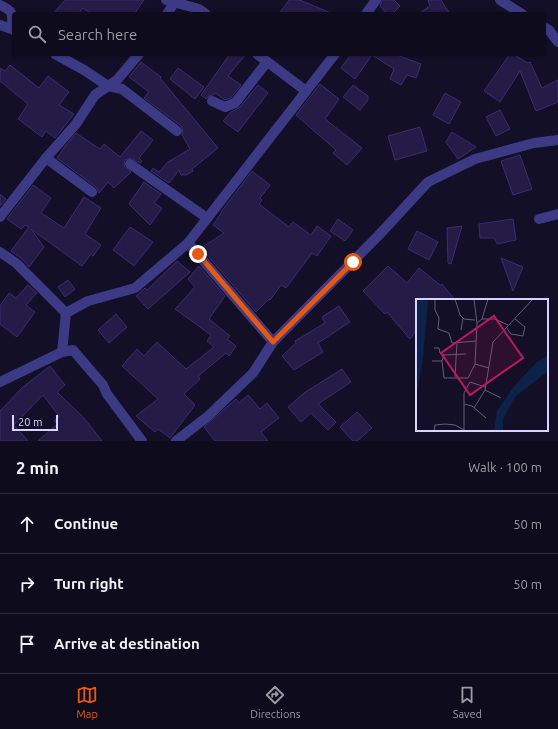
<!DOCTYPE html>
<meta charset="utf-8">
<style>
:root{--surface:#0e0b1c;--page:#171425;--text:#f1f3f6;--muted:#9b9ba3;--line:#2e2b3b;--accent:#ea580c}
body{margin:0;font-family:Ubuntu,sans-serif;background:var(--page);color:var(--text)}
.scale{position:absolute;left:12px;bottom:10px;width:46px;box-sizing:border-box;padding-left:4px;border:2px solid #d9d4ff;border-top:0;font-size:11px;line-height:14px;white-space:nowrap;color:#d9d4ff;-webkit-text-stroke:3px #130f26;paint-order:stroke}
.stop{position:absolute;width:12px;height:12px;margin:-9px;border:3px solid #ea580c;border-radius:50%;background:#fff}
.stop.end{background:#ea580c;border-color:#fff;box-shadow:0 1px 4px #0008}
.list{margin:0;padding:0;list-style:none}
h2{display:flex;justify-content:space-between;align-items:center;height:52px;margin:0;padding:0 16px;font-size:17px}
h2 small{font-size:13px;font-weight:400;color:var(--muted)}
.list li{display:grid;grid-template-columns:26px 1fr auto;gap:12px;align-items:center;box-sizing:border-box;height:60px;padding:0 16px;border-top:1px solid var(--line)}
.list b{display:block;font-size:15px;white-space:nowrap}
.list em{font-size:13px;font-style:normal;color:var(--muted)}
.icon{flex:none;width:22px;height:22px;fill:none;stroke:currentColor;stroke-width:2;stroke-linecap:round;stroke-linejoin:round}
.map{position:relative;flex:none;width:558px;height:441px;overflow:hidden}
.search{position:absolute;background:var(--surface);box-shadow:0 1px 3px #0004;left:12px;right:12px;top:12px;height:44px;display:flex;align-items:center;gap:10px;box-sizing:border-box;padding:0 14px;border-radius:4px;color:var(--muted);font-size:15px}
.sheet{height:232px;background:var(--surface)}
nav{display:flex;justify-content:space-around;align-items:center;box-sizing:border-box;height:56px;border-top:1px solid var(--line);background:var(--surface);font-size:11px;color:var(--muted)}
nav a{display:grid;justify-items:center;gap:2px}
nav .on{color:var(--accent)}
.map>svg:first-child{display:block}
</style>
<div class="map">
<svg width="558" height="441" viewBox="0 0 558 441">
<rect width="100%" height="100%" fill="#130f26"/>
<g fill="#241b47" stroke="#3b2d73">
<path d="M65 0H144L134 14H92L83 8 78 14H53Z"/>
<path d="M289 0H300L333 14H279Z"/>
<path d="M382 0H394L400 6 392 14H387L380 6Z"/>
<path d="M428 0H441L450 14H418L430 6Z"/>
<path d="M230 54H246L228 76 241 85 231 98 225 100 215 93 213 95 209 96 206 99 201 95Z"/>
<path d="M351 54H394L421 64 416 78 407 75 401 85 390 79 394 69 372 55 355 79 341 68Z"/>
<path d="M510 54H514L527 63 530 62 542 88 558 80V102L536 111 520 71 500 102 484 91Z"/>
<path d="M141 62 161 77 160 78 218 148 192 169 193 171 186 175H181L179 170 169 183 151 171 153 168 159 172 168 162 190 149 182 135 183 131 181 126 144 98 149 92 129 77Z"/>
<path d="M10 65 39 88 48 76 69 92 59 105 74 114 55 138 46 131 42 137 18 119 28 104 0 81V68L5 71Z"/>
<path d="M178 68 204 87 195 99 170 79Z"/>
<path d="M320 84 339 99 325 119 362 148 347 165 333 153 336 150 296 115Z"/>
<path d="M258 85 268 93 238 132 223 121 231 112 240 107Z"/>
<path d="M353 85 368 96V100L360 110 343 97Z"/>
<path d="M445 93 461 102 449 124 433 115Z"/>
<path d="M500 110 510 129 496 136 486 117Z"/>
<path d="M420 127 427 151 395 160 388 136Z"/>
<path d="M141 131 153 140 139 158 142 161 140 163 131 158 125 160 124 166 131 172 114 188 108 182 99 193 96 187 57 158 66 145 76 133 100 149 104 144 120 157Z"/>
<path d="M452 132 476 147 458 159 446 142Z"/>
<path d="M520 155 532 189 513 195 501 161Z"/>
<path d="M252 171 270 185 260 198 262 200 259 204 289 227 293 222 311 235 317 226 331 236 317 256 312 253 286 288 281 285 270 300 269 299 256 312 201 248 224 233 213 225 222 212H221Z"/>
<path d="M144 182 161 194 154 203 162 208 150 225 129 204Z"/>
<path d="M33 185 51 198 41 213 64 228 84 197 101 208 85 234 101 245 93 256 91 254 82 266 31 229 44 247 29 267 21 258 11 251 29 227 25 225 21 229 7 219Z"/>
<path d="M0 194 6 199 0 206Z"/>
<path d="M338 219 353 230 345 241 330 231Z"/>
<path d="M513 219 516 240 497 244 494 238H480L479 224Z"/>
<path d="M462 226 451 264 448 263 447 228Z"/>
<path d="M130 227 153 242 134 266 113 250Z"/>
<path d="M417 231 438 242 429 260 408 249Z"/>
<path d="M501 258 523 267 513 291Z"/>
<path d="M177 261 190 272 148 309 136 296 145 288 147 290Z"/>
<path d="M199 266 225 296 209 319 230 336 227 339 236 346 229 356 226 353 198 376 200 379 184 394 195 405 170 438 158 429 155 432 136 416 158 399 122 366 137 349 144 356 157 342 186 369 214 347 207 341 211 335 175 309 195 287 188 279Z"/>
<path d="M388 266 407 283 419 268 440 285 442 284 455 300H417V329L410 339 387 312 385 314 363 291Z"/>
<path d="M68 280 75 289 65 297 58 287Z"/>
<path d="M28 285 37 293 26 305 35 312 17 337 0 324V306L9 293 16 298Z"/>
<path d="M339 306 350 322 318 343 323 352 294 370 282 356 296 343 295 341 325 323 322 317Z"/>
<path d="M116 314 127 327 109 343 98 330Z"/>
<path d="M50 366 65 385 57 392 83 417 102 441H38L57 424 54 421 59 416 43 395 14 425 28 441H0V411L23 387Z"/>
<path d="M342 369 351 382 318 404 336 422 328 430 311 413 301 422 288 407 304 393Z"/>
<path d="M248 395 260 409 267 403 279 418 261 432 268 441H215L204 427 236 399 239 403Z"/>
<path d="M357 412 372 428 357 441H353L340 427Z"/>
</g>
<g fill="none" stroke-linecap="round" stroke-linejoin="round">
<g stroke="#3d3a85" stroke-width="10">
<path d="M166 0 199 9 206 14"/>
<path d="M500 0 522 14"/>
<path d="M0 5C15 12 12 14 12 29"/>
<path d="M167 14 174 3"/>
<path d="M366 14 376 0"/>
<path d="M0 25 14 30"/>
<path d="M544 27 549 30 558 42"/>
<path d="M55 54 84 70 108 86 122 89 177 131"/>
<path d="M257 54 306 91"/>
<path d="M212 101 225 107 235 103 267 62"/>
<path d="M46 158 92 192"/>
<path d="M130 164 207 218"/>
<path d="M0 217 46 158 76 124 95 95 117 80 139 54"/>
<path d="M539 219 558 214"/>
<path d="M188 243 273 342"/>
<path d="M0 252 16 263 66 313"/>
<path d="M66 313 88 301 135 288 188 243 335 54"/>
<path d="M62 352 66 313"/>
<path d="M0 382 62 352 73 350 103 385 107 394 142 441"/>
<path d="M176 441 207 417 253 373 273 342 379 235 428 182 475 159 534 143 558 140"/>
</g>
</g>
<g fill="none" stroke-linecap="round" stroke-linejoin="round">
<path stroke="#ea580c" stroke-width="5" d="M198 254 273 342 353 262"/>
</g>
<g transform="translate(416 299)">
<rect width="132" height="132" fill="#130f26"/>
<path d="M0 0 12 2 7 60 0 100ZM132 56V72L99 98 87 120V132H78L81 112 99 86 121 63Z" fill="#0c2248"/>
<path fill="none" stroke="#625e7d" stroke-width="1" d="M19 0V11L23 19 22 30 33 34 36 44 60 42M39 0 44 16 48 20 59 21M66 20H79L92 26M61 24 66 20 72 0M90 28 95 35 107 37 109 28 99 20M45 31 47 19M18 49H23L24 54 28 56M16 62H26L28 56 50 55M26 62 28 79H52M59 65 73 69M39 78 41 43M52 79 59 65 61 24 58 0M54 83 69 88M69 91 85 99M48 105 56 107 70 119M58 109 69 91 77 43 117 0M18 132 19 126 29 125 39 126 48 131M48 132V94L54 83"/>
<path fill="#c2185b" fill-opacity="0.15" stroke="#c2185b" stroke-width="2" d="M78 17 107 59 54 96 25 54Z"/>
<rect width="132" height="132" fill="none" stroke="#d9d4ff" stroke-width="2"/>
</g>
</svg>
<div class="scale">20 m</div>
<div class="stop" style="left:353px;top:262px"></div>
<div class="stop end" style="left:198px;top:254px"></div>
<div class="search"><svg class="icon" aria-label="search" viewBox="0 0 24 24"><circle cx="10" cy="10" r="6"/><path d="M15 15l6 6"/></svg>Search here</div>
</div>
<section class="sheet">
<h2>2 min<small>Walk · 100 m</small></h2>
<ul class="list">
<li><svg class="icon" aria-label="ahead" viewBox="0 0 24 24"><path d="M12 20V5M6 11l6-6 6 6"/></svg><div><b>Continue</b></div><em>50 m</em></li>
<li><svg class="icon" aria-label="right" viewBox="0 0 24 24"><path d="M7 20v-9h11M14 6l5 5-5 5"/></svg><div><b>Turn right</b></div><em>50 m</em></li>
<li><svg class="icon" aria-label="arrive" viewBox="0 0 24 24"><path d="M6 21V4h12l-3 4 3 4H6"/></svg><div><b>Arrive at destination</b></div></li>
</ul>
</section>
<nav>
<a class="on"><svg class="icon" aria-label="map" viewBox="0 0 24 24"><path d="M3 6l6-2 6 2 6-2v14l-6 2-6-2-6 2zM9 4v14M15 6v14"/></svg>Map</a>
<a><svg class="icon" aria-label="directions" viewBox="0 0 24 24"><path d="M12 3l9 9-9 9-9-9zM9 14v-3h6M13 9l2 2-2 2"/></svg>Directions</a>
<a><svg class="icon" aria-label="saved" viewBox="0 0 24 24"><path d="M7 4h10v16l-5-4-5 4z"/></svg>Saved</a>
</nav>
